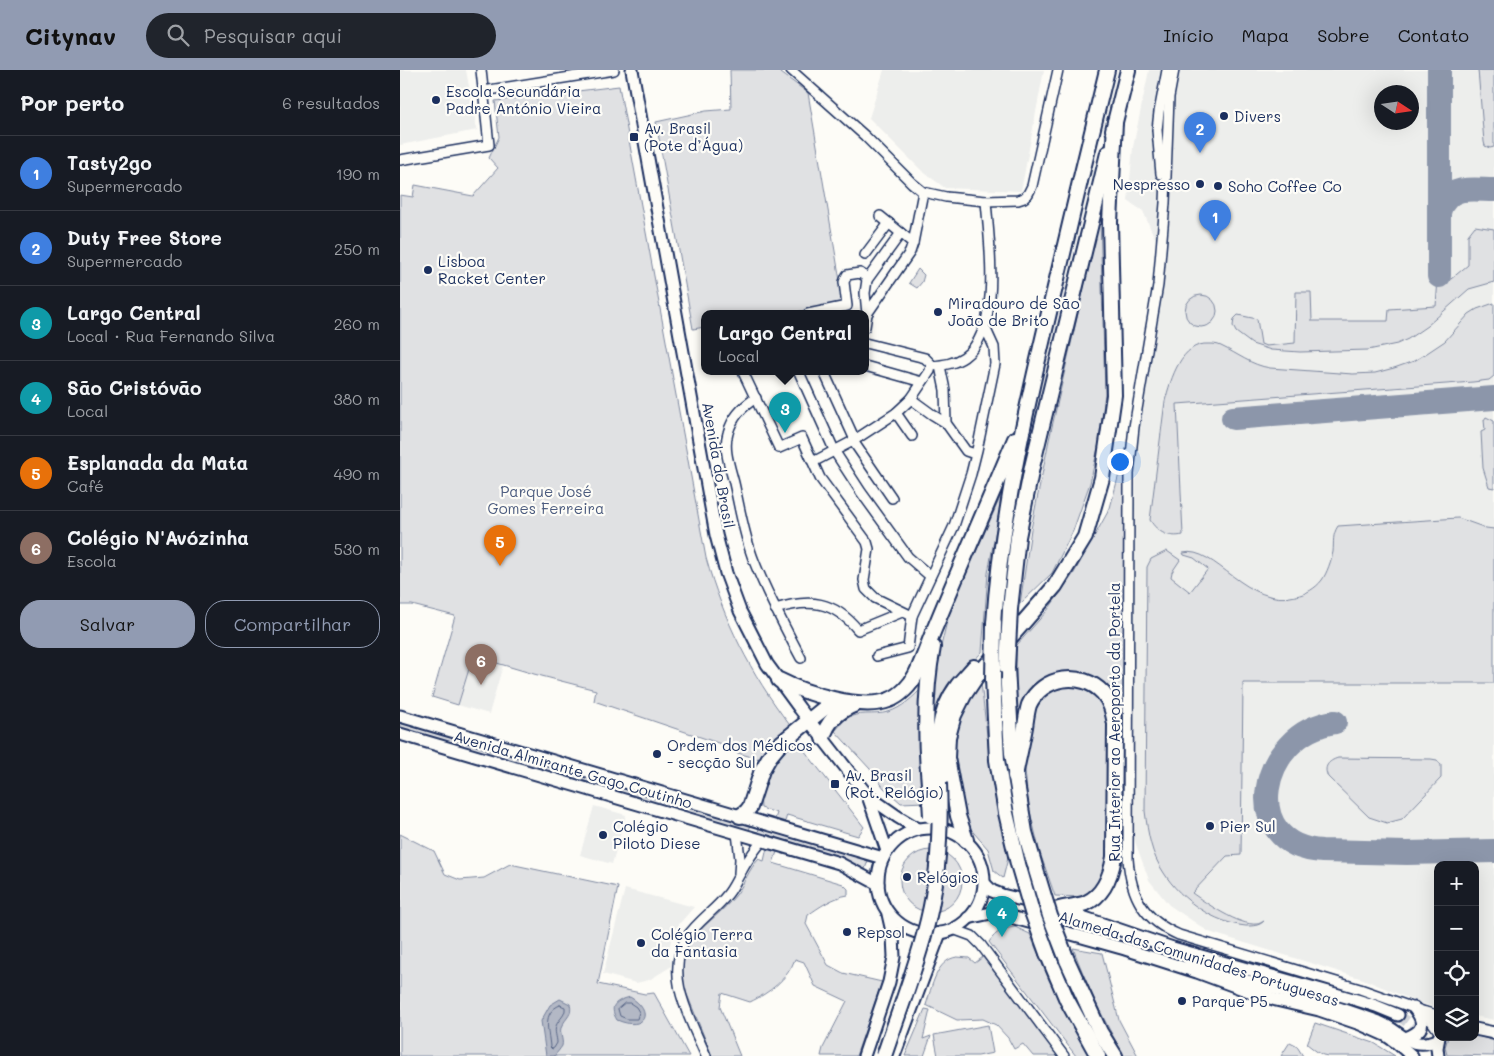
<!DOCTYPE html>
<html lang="pt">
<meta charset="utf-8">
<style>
:root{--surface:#171b24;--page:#20242c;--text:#f1f3f6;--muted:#9ea1a6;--line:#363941;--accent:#919bb2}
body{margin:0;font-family:Mali,sans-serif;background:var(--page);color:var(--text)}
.controls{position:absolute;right:15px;bottom:15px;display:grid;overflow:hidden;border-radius:10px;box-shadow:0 5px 20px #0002}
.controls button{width:45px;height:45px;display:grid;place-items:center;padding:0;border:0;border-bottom:1px solid var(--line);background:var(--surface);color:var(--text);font:25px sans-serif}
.compass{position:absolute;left:974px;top:15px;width:45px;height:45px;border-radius:50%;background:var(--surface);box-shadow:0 5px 20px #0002;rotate:102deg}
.you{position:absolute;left:719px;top:391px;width:18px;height:18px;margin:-12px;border:4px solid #fff;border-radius:50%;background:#1a73e8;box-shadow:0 0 0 8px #1a73e833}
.badge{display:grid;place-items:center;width:32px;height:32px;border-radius:50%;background:var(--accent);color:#fff;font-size:16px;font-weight:700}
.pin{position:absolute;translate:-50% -41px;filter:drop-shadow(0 1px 2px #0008)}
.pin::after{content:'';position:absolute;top:26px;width:18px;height:15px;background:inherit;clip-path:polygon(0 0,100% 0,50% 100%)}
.popup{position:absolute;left:301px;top:240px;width:168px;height:65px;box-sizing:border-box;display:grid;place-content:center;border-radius:10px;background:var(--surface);filter:drop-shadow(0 1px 4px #0005);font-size:16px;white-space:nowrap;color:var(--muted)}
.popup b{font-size:19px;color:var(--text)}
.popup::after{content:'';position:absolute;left:50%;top:100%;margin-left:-10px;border:10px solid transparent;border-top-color:var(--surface)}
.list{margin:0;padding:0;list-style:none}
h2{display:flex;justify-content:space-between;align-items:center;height:65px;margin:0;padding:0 20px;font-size:21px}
h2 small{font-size:16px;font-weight:400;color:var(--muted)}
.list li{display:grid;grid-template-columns:32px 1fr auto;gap:15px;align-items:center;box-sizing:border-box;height:75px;padding:0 20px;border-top:1px solid var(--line)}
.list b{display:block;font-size:19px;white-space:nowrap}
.list p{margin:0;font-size:16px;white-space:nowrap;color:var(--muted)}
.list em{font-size:16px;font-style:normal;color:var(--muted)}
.actions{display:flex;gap:10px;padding:15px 20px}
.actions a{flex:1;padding:11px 0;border:1px solid var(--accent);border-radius:20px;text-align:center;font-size:18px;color:var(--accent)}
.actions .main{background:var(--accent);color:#111}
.icon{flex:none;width:28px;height:28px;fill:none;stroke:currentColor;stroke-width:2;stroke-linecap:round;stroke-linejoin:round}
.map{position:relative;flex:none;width:1094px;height:986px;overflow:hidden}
header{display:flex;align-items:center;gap:30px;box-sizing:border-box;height:70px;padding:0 25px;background:var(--accent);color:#111}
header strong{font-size:24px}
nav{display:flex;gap:28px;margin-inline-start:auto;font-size:18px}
.search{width:350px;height:45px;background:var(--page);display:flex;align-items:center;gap:12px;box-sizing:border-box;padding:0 18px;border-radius:28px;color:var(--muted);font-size:19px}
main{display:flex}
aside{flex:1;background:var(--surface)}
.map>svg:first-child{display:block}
</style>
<header>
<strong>Citynav</strong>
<div class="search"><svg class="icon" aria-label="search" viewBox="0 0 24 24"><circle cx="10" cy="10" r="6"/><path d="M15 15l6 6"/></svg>Pesquisar aqui</div>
<nav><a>Início</a><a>Mapa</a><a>Sobre</a><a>Contato</a></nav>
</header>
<main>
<aside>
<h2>Por perto<small>6 resultados</small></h2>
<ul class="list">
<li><span class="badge" style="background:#3f7fe0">1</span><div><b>Tasty2go</b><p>Supermercado</p></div><em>190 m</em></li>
<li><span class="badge" style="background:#3f7fe0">2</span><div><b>Duty Free Store</b><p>Supermercado</p></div><em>250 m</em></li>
<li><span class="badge" style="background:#0f9aa8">3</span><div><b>Largo Central</b><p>Local · Rua Fernando Silva</p></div><em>260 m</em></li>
<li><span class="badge" style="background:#0f9aa8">4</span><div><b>São Cristóvão</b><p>Local</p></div><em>380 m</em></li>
<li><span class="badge" style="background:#e8710a">5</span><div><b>Esplanada da Mata</b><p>Café</p></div><em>490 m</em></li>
<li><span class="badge" style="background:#8d6e63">6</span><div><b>Colégio N'Avózinha</b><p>Escola</p></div><em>530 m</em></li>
</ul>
<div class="actions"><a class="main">Salvar</a><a>Compartilhar</a></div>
</aside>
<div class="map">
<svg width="1094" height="986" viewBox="0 0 1094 986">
<rect width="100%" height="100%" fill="#fdfcf7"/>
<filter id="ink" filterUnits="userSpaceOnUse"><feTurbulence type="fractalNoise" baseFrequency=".02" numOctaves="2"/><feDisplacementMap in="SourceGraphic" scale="10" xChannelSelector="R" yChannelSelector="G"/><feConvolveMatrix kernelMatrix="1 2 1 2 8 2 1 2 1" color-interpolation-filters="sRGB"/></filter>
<g filter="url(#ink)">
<g fill="#edeeec" fill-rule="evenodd">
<path d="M0 0H66L77 60 0 75Z"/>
<path d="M484 0H644L621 121 545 118 522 101 469 48Z"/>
<path d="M749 0H1094V950L1075 946V795H1038V938L1017 932 963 909 809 862 769 835 749 810 733 766 732 748 735 437 736 384 758 247 765 192 743 141 728 131 733 77ZM982 22H1012V52H982Z"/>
<path d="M73 586 103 595 89 644 58 635Z"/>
<path d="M194 736 226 745 212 794 180 785Z"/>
<path d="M225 819 294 837 280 853 273 863 268 882 272 896 249 910 236 913 203 904Z"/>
</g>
<g fill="#e0e1e3" stroke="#7e88a0">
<path d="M330 0H377L408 23 444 234 383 244H305V257L293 259 256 52 306 41 331 39Z"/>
<path d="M1078 0H1094V77L1090 78 1085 76 1084 72Z"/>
<path d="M219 16 306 488C323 549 351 604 389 654V658L369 675 359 689 327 680V676L194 631 196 620 134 604 73 586 58 635 32 627 55 546 12 535H0V125L13 127 15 115 73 126 98 98 89 88 99 67 95 31Z"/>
<path d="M700 147 705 323 699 373 690 413 673 461 652 503 620 534 631 459 649 370Z"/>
<path d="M1075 156 1094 159V212L1069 219 1027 256 1008 269 997 274 968 280 900 282 871 280 852 274 836 262 833 256 834 249 838 245 857 249 861 274 866 276 895 273 896 222H911L912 251H988L989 239 1036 236 1038 209H1051L1068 195V165Z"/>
<path d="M518 199 524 205 522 212 517 218 509 213Z"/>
<circle cx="801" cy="241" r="16"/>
<path d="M1094 233V306L1089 310 1073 312 777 334 783 465C769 468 758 463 750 450L765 331C771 309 781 272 809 274 813 274 817 274 821 276 838 284 851 295 870 298L953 304 975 303 994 298 1014 291 1027 283 1045 271 1069 244 1077 239Z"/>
<path d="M1086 347 1094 351V418L1089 417 1083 398 1081 362 1085 360 1084 350Z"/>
<path d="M725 381 723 618 712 624C687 602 678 596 646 611L619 666 616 623V576L647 541 674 503 710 438Z"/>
<path d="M603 421 588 503 582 582 554 612 532 668V638L536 604 541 576 549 543Z"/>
<path d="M1058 448 1086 458 1094 459V613H843L841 785 827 786 792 823C806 833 839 856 857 854 859 854 862 852 864 851 859 856 853 856 846 856 814 853 781 830 764 803 751 784 748 764 745 741L747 497 751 489 767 481 780 490 772 502 771 507 790 522 808 499 794 488 784 485 783 483C815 475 847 539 896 526 906 524 916 518 922 510 927 503 931 491 933 482 934 472 932 465 938 456Z"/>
<path d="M581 612 591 701 608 788 603 808 594 801 588 779 567 755 554 692 555 674 563 639 571 625Z"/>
<path d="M667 612C674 614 681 615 687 618 703 625 707 644 711 660L710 784 705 803 697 818 681 827 655 826 640 783 628 733 625 699 626 671 637 636 650 618Z"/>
<path d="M523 617 525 732 501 733 484 718 470 699 435 661C439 657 442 652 446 649 457 641 474 646 488 642 502 638 513 627 523 617Z"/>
<path d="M0 652 351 755 349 760 0 658Z"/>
<path d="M397 671 464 757 458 766 387 745 383 758 373 755 377 743 361 738C360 730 361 726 363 719 369 698 380 685 397 671Z"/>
<path d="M938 688 1031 689 1037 690 1041 695V708L1002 749 987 753 969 747 928 707C923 697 928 691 938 688Z"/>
<path d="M359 758 452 785 469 788 465 799 439 787 358 763Z"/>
<path d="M0 764 34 781 45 804 60 810 84 808 110 794 218 817 198 914 245 924 254 923 289 986H0Z"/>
<path d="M368 773 378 779 373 793 443 814 448 819V825C434 827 419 837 408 845L406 854 428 895 443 903 482 912 456 986H421L423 978 447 931 415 916 404 892 395 889C388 909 369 923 350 932L322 923 320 937 340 986H312L284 917C274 866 311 857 336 825 345 813 348 800 359 789L364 791Z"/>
<circle cx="531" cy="811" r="31"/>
<path d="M615 857 630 864 649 910 689 986H676L589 872C596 862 603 858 615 857Z"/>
<path d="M673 878 702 883 719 950 738 986H724C704 951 687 916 673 878Z"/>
<path d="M557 887 569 888 575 893 583 887 659 986H633L623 974 614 979 608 968 596 955 583 949 557 950 526 935C532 917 536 890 557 887Z"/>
<path d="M525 939 530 940 523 969 531 966 524 986H505Z"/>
<path d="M915 953 974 973 995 986H928L923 985 916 981 907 974Z"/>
<path d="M588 955 593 983 578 986H538L534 965Z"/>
<path d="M1075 965 1094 971V986L1047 985 1045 977 1048 967H1075Z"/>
<path d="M890 972 896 975 903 986H881Z"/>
</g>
<g fill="#b3b8c5" stroke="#76819c">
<path d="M230 927C255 942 245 962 217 950 208 935 216 931 230 927Z"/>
<path d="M160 929 170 934C173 945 166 947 162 956 158 962 164 969 162 976 160 979 157 983 154 986H146L141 951 150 935Z"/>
</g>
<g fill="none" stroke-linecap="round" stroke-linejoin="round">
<g stroke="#586687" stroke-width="1">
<path d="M225 933H230L236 937 239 942 237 949H227L220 946 218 939Z"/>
<path d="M160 935 165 937C166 946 159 948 156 956 154 962 157 967 157 973L154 978 152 979 150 977C149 961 141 943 160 935Z"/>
</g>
<g stroke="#8c96aa" stroke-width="24">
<path d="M1039 143C1040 139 1041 135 1044 132 1055 115 1076 120 1094 120"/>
<path d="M1039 206V0"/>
<path d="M833 348 1094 328"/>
<path d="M935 652C858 663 837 776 922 781L1007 783 1094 781"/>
</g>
<path stroke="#d0d3d8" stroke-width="11" stroke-dasharray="11 5.5" stroke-linecap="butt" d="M998 945 1016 958 1031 978"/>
<g stroke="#1b2f5e" stroke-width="12">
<g id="minor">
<path d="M391 0 465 66 512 113 523 122 546 127 586 131 618 130 624 128 628 124 632 116 658 0"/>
<path d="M774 0 769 27 765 133 758 215 734 357 729 404 728 789C731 827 744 850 779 865L960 919 1025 942 1038 945"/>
<path d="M83 21 214 0"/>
<path d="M0 90 89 75 81 0"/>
<path d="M761 104 757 60 759 42 767 0"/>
<path d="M480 146 513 173"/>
<path d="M465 185 489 153"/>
<path d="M408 244 447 236 444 212 447 205 460 203 466 207 467 210"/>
<path d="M467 244 465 223 467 210 501 163"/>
<path d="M465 257 467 244 510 182 513 173 523 122"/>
<path d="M465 273 525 288 530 293 531 296"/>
<path d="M465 296 522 312"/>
<path d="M531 296C543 295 554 294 564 287 603 259 589 172 586 131"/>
<path d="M540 296 545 320 546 353 566 381 575 384"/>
<path d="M343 302 379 378 402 368 420 408 467 472 469 479 464 510 466 519 475 528 512 546"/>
<path d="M399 302 435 382 461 422 508 487 530 506"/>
<path d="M424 302 455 370"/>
<path d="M356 328C343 336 332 348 328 363 323 379 330 397 334 413 340 439 344 466 354 491 367 524 384 556 401 588"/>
<path d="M511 329 533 345 546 353"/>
<path d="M496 343 512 366"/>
<path d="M453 371 492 428"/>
<path d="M413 392 453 371 496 343 511 329 530 301 531 296"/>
<path d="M375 539C410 528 434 531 458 560L502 542"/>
<path d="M477 586 508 578 512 546 554 456 571 404 577 380 595 294 594 277 584 255"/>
<path d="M337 763 340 789 339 803"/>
<path d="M553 859 572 866 581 875 664 986"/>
<path d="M1025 942 1038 960"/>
<path d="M306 986C291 950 263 905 287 867 298 851 315 840 327 825 333 818 336 810 341 802 347 791 354 781 362 771"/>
</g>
</g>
<g stroke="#1b2f5e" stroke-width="15">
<g id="major">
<path d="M232 0 316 465 326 503 340 541 367 594 400 639 468 726 498 747 518 759"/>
<path d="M0 646 483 788"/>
<path d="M0 664 439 793 478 814"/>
<path d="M468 726 487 781"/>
<circle cx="531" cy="811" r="53"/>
<path d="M585 814 592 821 602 825 659 839 773 878 957 930 976 936 998 945"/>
<path d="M568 848 591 843 600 844 725 879 797 902 843 919 876 930 919 940 960 954 987 966 997 973 1012 986"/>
<path d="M789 889C816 903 847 911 876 919 911 929 945 939 979 952 1003 962 1008 981 1038 970"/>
<path d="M1075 959 1094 963"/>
<path d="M1006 968C1024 961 1026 953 1014 938"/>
<path d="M464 986 489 912 494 887 493 866 488 844"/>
<path d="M494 986 540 863"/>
<path d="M1038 986 1037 978 1039 967"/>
</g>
</g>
<g stroke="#1b2f5e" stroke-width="18">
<g id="highway">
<path d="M713 60 728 0"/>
<path d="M610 539 618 467 632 397 708 83"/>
<path d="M594 553C601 450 624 348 648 247 667 165 687 82 707 0"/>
<path d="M607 598 612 683 625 762 636 800"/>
<path d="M593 609 597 690 606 743 618 794"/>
<path d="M379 610C404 623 462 641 489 630 500 626 511 615 516 604 524 588 529 571 536 555 562 492 589 431 615 369"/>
<path d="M423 668C427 651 440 640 456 634"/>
<path d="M615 706C618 690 622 674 625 657 626 650 627 641 629 635 642 606 682 600 703 623 711 632 713 643 715 654L714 787C711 805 704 825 686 833 678 836 668 837 659 839"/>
<path d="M539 713C536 678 536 644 558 615 563 609 569 603 574 597"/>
<path d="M529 714C525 668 524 622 533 577"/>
<path d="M340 746 346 742 350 737 362 700 370 686 380 674 422 640 430 635 443 632"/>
<path d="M566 770 558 746 547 688 548 667 554 645 564 625 576 607 655 516 685 467 702 408 714 325 710 152 715 52"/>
<path d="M647 883 667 930 698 986"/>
<path d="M667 890 700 962 715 986"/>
</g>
</g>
<use href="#minor" stroke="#fdfcf7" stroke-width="9"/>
<use href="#major" stroke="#fdfcf7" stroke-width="11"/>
<use href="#highway" stroke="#fdfcf7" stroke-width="14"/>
<g stroke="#1b2f5e" stroke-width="18" stroke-linecap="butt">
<g id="highway-bridge">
<path d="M607 598 610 539"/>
<path d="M593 609 594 553"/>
<path d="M529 714 531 746"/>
<path d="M618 794 632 842 647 883"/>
<path d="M636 800 650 846 667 890"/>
<path d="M484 986C499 941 517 896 528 850 539 805 541 759 539 713"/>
</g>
</g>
<use href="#highway-bridge" stroke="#fdfcf7" stroke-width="14"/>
</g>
</g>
<g fill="#1b2f5e" stroke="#fdfcf7" stroke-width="2">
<circle cx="36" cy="30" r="5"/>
<circle cx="824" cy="46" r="5"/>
<rect x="229" y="62" width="10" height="10" rx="2.5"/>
<circle cx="800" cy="114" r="5"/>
<circle cx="818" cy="116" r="5"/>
<circle cx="28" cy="200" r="5"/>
<circle cx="538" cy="242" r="5"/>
<circle cx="257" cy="684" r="5"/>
<rect x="430" y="709" width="10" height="10" rx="2.5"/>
<circle cx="810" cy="756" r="5"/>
<circle cx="203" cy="765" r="5"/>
<circle cx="507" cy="807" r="5"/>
<circle cx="447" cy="862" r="5"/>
<circle cx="241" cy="873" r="5"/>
<circle cx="782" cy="931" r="5"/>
</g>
<g text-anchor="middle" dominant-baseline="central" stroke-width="4.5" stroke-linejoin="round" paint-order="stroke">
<g font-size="15" fill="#1b2f5e" stroke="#fdfcf7" text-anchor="start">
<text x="46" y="21">Escola Secundária<tspan x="46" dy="17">Padre António Vieira</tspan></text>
<text x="834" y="46">Divers</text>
<text x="244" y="58">Av. Brasil<tspan x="244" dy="17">(Pote d’Água)</tspan></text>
<text x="790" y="114" text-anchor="end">Nespresso</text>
<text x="828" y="116">Soho Coffee Co</text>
<text x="38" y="191">Lisboa<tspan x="38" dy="17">Racket Center</tspan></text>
<text x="548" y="233">Miradouro de São<tspan x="548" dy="17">João de Brito</tspan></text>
<text x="267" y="675">Ordem dos Médicos<tspan x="267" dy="17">- secção Sul</tspan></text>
<text x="445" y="705">Av. Brasil<tspan x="445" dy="17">(Rot. Relógio)</tspan></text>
<text x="213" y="756">Colégio<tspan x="213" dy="17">Piloto Diese</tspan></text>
<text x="820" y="756">Pier Sul</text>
<text x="517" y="807">Relógios</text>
<text x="457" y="862">Repsol</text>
<text x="251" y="864">Colégio Terra<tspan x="251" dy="17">da Fantasia</tspan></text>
<text x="792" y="931">Parque P5</text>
</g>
<g font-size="15" fill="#1b2f5e" stroke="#fdfcf7">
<text transform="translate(319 395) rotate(80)">Avenida do Brasil</text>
<text transform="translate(714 652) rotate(-90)">Rua Interior ao Aeroporto da Portela</text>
<text transform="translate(173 699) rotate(16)">Avenida Almirante Gago Coutinho</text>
<text transform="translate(799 888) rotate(17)">Alameda das Comunidades Portuguesas</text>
</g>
<g font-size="15" fill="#4c5c7f" stroke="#fdfcf7">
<text x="146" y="421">Parque José<tspan x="146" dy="17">Gomes Ferreira</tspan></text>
</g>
</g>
</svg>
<div class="controls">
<button>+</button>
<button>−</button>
<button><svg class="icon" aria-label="locate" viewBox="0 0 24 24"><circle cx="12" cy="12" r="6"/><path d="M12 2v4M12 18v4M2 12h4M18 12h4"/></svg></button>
<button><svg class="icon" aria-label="layers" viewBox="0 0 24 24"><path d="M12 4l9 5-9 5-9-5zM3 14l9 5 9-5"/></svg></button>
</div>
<svg class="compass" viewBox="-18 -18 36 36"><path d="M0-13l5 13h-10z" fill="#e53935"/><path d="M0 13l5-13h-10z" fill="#9ea1a6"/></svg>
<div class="you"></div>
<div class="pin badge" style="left:815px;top:171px;background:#3f7fe0">1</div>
<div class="pin badge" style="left:800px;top:83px;background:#3f7fe0">2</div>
<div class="pin badge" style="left:385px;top:363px;background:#0f9aa8">3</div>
<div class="popup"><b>Largo Central</b>Local</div>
<div class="pin badge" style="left:602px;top:867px;background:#0f9aa8">4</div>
<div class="pin badge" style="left:100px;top:496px;background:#e8710a">5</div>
<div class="pin badge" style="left:81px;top:615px;background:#8d6e63">6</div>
</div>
</main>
